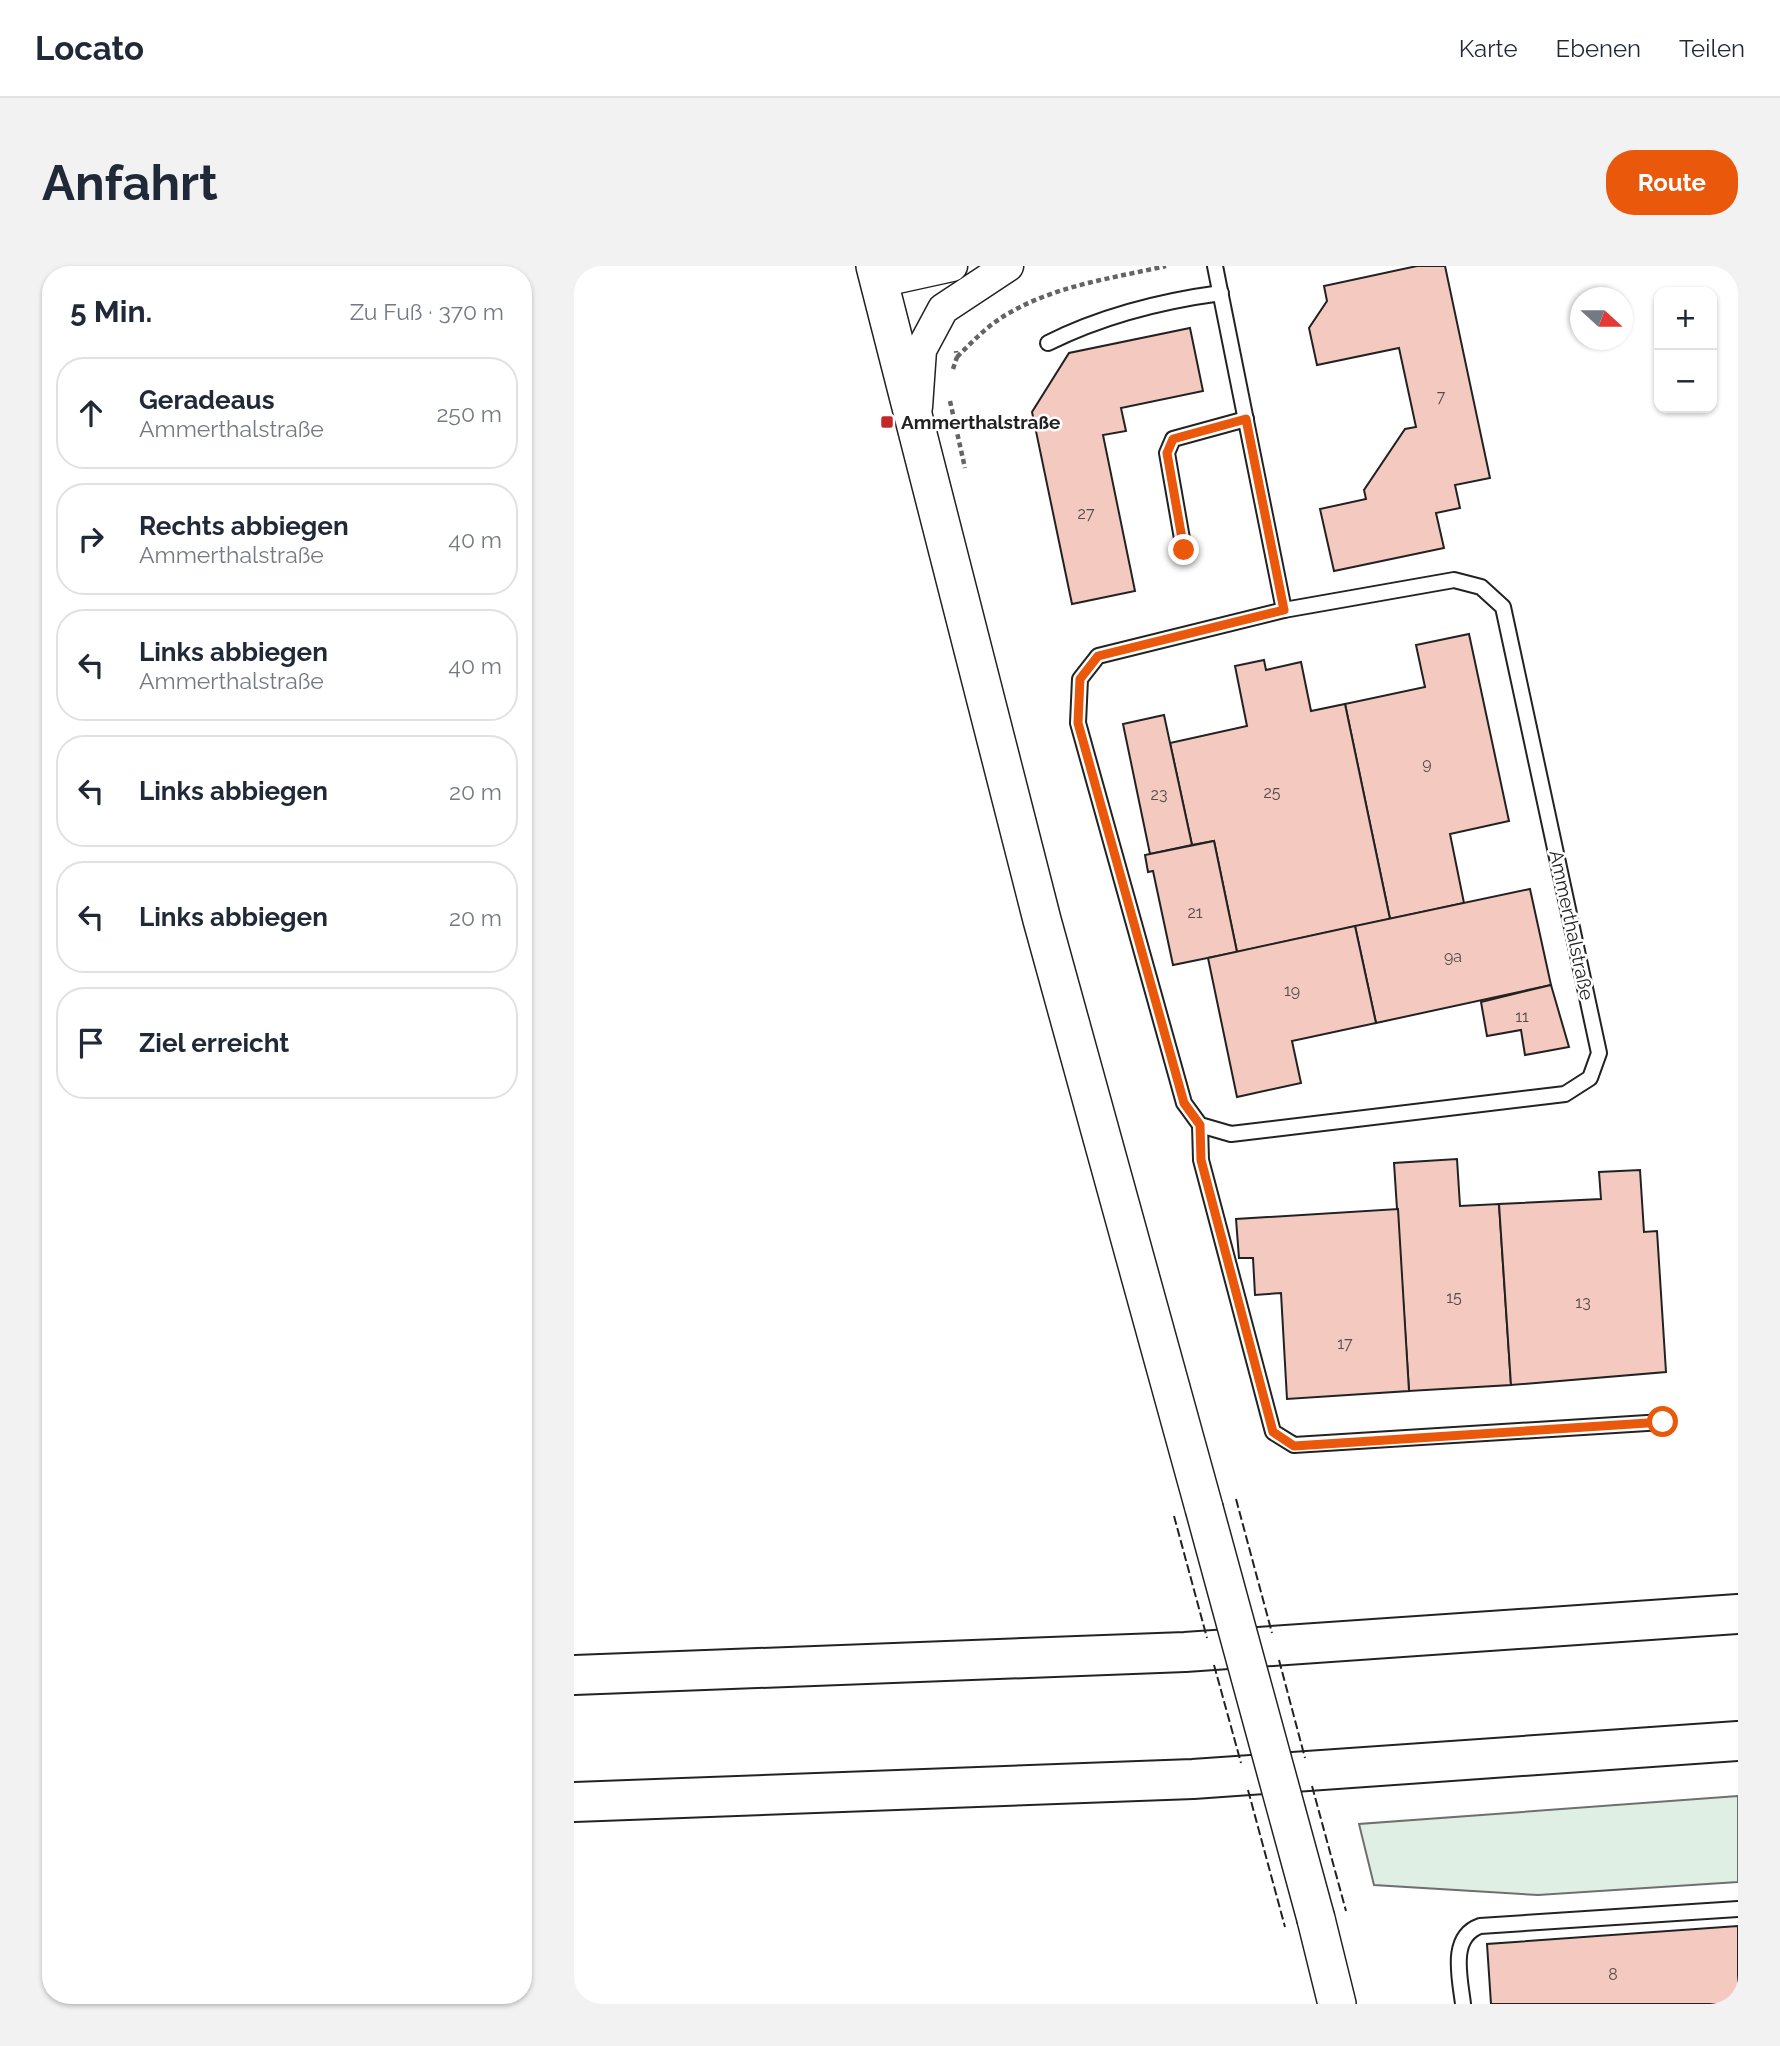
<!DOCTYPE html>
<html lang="de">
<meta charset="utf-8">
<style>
:root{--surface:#fff;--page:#f2f2f3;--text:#1f2937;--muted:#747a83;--line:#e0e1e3;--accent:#ea580c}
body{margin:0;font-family:Raleway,sans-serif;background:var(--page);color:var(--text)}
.controls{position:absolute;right:21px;top:21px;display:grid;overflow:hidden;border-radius:14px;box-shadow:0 2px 5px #0004}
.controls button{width:63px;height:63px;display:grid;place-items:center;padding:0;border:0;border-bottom:2px solid var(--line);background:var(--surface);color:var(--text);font:35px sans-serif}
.compass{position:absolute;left:996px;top:21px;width:63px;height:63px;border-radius:50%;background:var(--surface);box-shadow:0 2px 5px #0004;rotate:111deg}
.stop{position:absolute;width:21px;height:21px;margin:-16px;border:5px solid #ea580c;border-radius:50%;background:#fff}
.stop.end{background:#ea580c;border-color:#fff;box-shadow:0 2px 7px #0008}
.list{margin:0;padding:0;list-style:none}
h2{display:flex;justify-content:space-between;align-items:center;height:91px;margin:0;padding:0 28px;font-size:30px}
h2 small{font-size:23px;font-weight:400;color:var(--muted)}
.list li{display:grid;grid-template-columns:46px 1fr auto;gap:21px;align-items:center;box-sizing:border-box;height:112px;margin:0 14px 14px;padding:0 14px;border:2px solid var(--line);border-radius:28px}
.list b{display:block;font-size:26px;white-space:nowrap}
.list p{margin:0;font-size:23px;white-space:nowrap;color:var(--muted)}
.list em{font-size:23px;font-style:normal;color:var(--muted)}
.icon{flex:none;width:38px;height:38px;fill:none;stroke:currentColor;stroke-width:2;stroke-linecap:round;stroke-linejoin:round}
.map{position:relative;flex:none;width:1164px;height:1738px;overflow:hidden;border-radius:28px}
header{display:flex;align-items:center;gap:42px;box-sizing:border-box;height:98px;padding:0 35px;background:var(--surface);border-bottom:2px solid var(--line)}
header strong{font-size:33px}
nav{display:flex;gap:38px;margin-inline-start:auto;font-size:24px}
.intro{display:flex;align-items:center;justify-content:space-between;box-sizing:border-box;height:168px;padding:0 42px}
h1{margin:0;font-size:49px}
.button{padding:18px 32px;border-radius:28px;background:var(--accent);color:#fff;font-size:24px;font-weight:700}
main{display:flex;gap:42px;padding:0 42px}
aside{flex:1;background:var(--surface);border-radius:28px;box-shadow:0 2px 5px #0004}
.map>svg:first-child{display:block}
</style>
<header>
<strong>Locato</strong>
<nav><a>Karte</a><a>Ebenen</a><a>Teilen</a></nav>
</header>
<div class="intro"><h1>Anfahrt</h1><a class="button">Route</a></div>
<main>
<aside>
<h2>5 Min.<small>Zu Fuß · 370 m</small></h2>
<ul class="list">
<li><svg class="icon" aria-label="ahead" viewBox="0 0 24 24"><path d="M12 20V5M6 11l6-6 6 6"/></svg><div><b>Geradeaus</b><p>Ammerthalstraße</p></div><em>250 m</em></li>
<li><svg class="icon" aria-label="right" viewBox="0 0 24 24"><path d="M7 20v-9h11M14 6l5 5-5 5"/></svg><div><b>Rechts abbiegen</b><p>Ammerthalstraße</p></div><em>40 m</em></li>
<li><svg class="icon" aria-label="left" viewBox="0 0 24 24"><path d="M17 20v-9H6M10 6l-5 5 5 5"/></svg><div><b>Links abbiegen</b><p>Ammerthalstraße</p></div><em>40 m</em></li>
<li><svg class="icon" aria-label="left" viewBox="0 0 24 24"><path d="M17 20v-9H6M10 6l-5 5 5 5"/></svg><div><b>Links abbiegen</b></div><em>20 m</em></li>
<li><svg class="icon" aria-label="left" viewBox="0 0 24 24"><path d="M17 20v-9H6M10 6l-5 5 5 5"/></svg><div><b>Links abbiegen</b></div><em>20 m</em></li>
<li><svg class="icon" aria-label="arrive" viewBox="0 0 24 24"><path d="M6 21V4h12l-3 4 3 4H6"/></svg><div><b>Ziel erreicht</b></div></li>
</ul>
</aside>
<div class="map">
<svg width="1164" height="1738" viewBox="0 0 1164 1738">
<rect width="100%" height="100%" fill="#fff"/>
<path fill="#e0efe3" stroke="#6f6f6f" stroke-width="2" d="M1164 1530V1616L964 1629 800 1619 785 1558Z"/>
<g fill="#f3c9c0" stroke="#222" stroke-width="2">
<path d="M843 0H871L916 212 881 219 886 242 862 247 870 282 760 305 746 243 792 233 790 224 831 163 842 161 825 82 743 99 735 62 753 35 750 20Z"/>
<path d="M616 62 629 125 547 142 552 165 529 169 561 325 498 338 458 146 495 87Z"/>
<path d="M895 368 935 555 876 568 890 637 816 653 771 438 851 421 842 379Z"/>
<path d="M690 394 692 404 727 396 737 445 771 438 816 653 663 686 640 575 618 579 596 477 673 460 661 400Z"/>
<path d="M590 449 618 579 576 588 549 458Z"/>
<path d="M640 575 663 686 599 699 579 605 574 606 571 589Z"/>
<path d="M956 623 977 719 802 757 781 660Z"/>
<path d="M781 660 802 757 718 775 727 817 663 831 634 692Z"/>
<path d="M977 719 995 781 951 789 947 764 913 770 907 736Z"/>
<path d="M883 893 886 940 925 938 937 1119 835 1125 820 897Z"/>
<path d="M1066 904 1070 966 1083 965 1092 1106 937 1119 925 938 1027 933 1025 906Z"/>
<path d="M824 943 835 1125 713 1133 707 1027 681 1029 679 992H665L662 953Z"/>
<path d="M1164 1660V1738H917L913 1678Z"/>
</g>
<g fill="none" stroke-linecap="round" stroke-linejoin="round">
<g stroke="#222" stroke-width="18">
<g id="service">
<path d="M641 0 710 344"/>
<path d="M474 77C528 50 587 35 647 27"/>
<path d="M610 284 593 187 599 173 672 153"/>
<path d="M880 314 907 321 929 341 1025 787 1016 812 991 828 657 868 626 859 610 837 504 457 506 413 524 390 710 344Z"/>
<path d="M626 859 627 894 699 1166 720 1179 1089 1156"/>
<path d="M889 1738C886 1712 875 1671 906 1660L1164 1643"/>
</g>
</g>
<g stroke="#222" stroke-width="33">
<g id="minor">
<path d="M305 16 378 0"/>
<path d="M343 141 347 84 369 43 434 0"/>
</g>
</g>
<g stroke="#222" stroke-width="40">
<g id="tertiary">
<path d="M301 0 468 654 630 1242"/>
<path d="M742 1653 763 1738"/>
</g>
</g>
<g stroke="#222" stroke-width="42">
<g id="motorway">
<path d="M0 1409 611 1386 1164 1348"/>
<path d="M0 1536 619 1513 1164 1475"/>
</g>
</g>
<g stroke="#646464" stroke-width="4.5" stroke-dasharray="5 3.5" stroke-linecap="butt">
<path d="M383 91C400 74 416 57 437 46 484 19 540 12 592 0"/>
<path d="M379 103 383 91 382 85"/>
<path d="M376 135 391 202"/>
</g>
<use href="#service" stroke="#fff" stroke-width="14"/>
<use href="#minor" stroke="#fff" stroke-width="30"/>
<use href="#tertiary" stroke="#fff" stroke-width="37"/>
<use href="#motorway" stroke="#fff" stroke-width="38"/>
<g stroke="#222" stroke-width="40" stroke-linecap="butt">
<path id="tertiary-bridge" d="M630 1242 742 1653"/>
</g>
<use href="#tertiary-bridge" stroke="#fff" stroke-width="37"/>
<g stroke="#222" stroke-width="2" stroke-dasharray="9 3.5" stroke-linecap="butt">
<path d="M662 1233 698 1367"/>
<path d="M600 1250 633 1372"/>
<path d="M705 1394 731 1492"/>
<path d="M640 1399 667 1497"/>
<path d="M738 1520 772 1645"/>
<path d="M674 1524 711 1661"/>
</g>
</g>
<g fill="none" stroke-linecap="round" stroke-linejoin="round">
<path stroke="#ea580c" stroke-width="9" d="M610 284 593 187 599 173 672 153 710 344 524 390 506 413 504 457 610 837 626 859 627 894 699 1166 720 1180 1089 1156"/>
</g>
<rect fill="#c62828" stroke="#fff" stroke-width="2.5" x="306" y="149" width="14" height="14" rx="3.5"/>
<g text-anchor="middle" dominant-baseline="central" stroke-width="5" stroke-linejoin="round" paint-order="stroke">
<g font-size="16" fill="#564c4a">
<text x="867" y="130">7</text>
<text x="512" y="247">27</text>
<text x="853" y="497">9</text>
<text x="698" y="526">25</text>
<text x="585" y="528">23</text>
<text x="621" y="646">21</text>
<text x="879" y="690">9a</text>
<text x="718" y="724">19</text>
<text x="948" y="750">11</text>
<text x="880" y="1031">15</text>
<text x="1009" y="1036">13</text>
<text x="771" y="1077">17</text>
<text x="1039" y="1708">8</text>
</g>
<g font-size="19" font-weight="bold" fill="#222" stroke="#fff" text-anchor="start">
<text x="327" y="156">Ammerthalstraße</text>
</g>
<g font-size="19" fill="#222" stroke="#fff">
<text transform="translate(998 659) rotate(78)">Ammerthalstraße</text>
</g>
</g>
</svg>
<div class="controls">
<button>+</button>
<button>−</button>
</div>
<svg class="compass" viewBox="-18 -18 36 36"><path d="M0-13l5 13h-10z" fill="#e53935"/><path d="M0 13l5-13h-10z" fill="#747a83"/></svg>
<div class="stop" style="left:1089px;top:1156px"></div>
<div class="stop end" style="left:610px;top:284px"></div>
</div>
</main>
